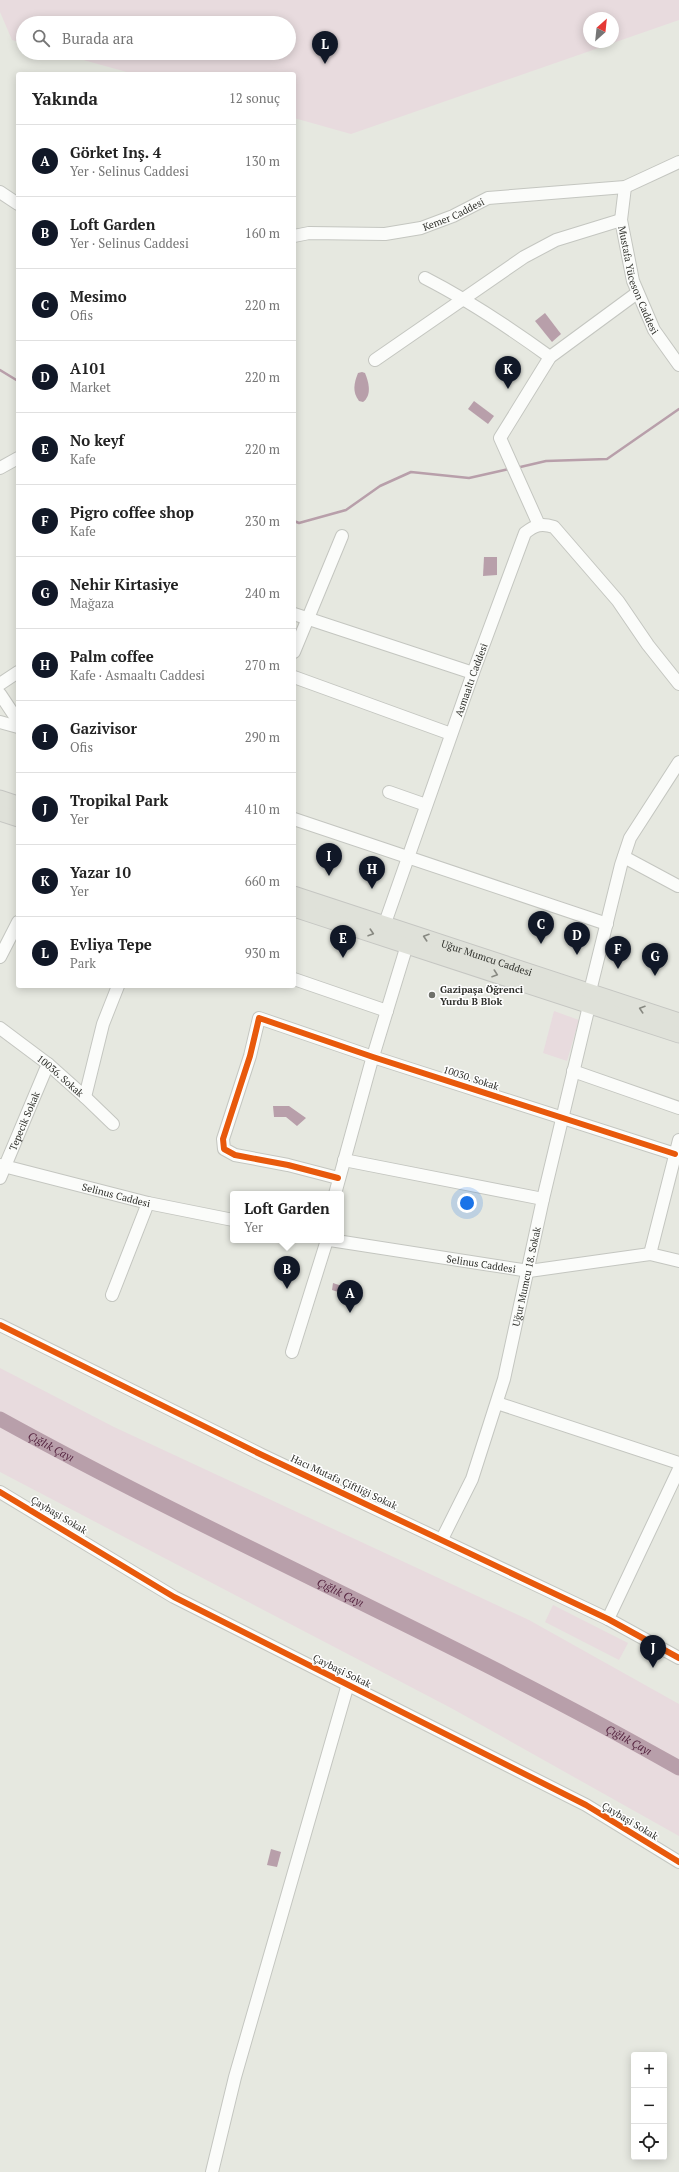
<!DOCTYPE html>
<html lang="tr">
<meta charset="utf-8">
<style>
:root{--surface:#fff;--page:#f6f6f6;--text:#222;--muted:#767676;--line:#e0e0e0;--accent:#111827}
body{margin:0;font-family:"PT Serif",serif;background:var(--page);color:var(--text)}
.controls{position:absolute;right:12px;bottom:12px;display:grid;overflow:hidden;border-radius:4px;box-shadow:0 2px 10px #0003}
.controls button{width:36px;height:36px;display:grid;place-items:center;padding:0;border:0;border-bottom:1px solid var(--line);background:var(--surface);color:var(--text);font:20px sans-serif}
.compass{position:absolute;left:583px;top:12px;width:36px;height:36px;border-radius:50%;background:var(--surface);box-shadow:0 2px 10px #0003;rotate:27deg}
.you{position:absolute;left:467px;top:1203px;width:14px;height:14px;margin:-10px;border:3px solid #fff;border-radius:50%;background:#1a73e8;box-shadow:0 0 0 6px #1a73e833}
.badge{display:grid;place-items:center;width:26px;height:26px;border-radius:50%;background:var(--accent);color:#fff;font-size:13px;font-weight:700}
.pin{position:absolute;translate:-50% -33px;filter:drop-shadow(0 1px 2px #0008)}
.pin::after{content:'';position:absolute;top:21px;width:14px;height:12px;background:inherit;clip-path:polygon(0 0,100% 0,50% 100%)}
.popup{position:absolute;left:230px;top:1191px;width:114px;height:52px;box-sizing:border-box;display:grid;place-content:center;border-radius:4px;background:var(--surface);filter:drop-shadow(0 1px 3px #0005);font-size:13px;white-space:nowrap;color:var(--muted)}
.popup b{font-size:15px;color:var(--text)}
.popup::after{content:'';position:absolute;left:50%;top:100%;margin-left:-8px;border:8px solid transparent;border-top-color:var(--surface)}
.list{margin:0;padding:0;list-style:none}
h2{display:flex;justify-content:space-between;align-items:center;height:52px;margin:0;padding:0 16px;font-size:17px}
h2 small{font-size:13px;font-weight:400;color:var(--muted)}
.list li{display:grid;grid-template-columns:26px 1fr auto;gap:12px;align-items:center;box-sizing:border-box;height:72px;padding:0 16px;border-top:1px solid var(--line)}
.list b{display:block;font-size:15px;white-space:nowrap}
.list p{margin:0;font-size:13px;white-space:nowrap;color:var(--muted)}
.list em{font-size:13px;font-style:normal;color:var(--muted)}
.icon{flex:none;width:22px;height:22px;fill:none;stroke:currentColor;stroke-width:2;stroke-linecap:round;stroke-linejoin:round}
.map{position:relative;flex:none;width:679px;height:2172px;overflow:hidden}
.search{position:absolute;background:var(--surface);box-shadow:0 2px 10px #0003;left:16px;top:16px;width:280px;height:44px;display:flex;align-items:center;gap:10px;box-sizing:border-box;padding:0 14px;border-radius:22px;color:var(--muted);font-size:15px}
.panel{position:absolute;background:var(--surface);box-shadow:0 2px 10px #0003;left:16px;top:72px;width:280px;height:916px;border-radius:4px}
.map>svg:first-child{display:block}
</style>
<div class="map">
<svg width="679" height="2172" viewBox="0 0 679 2172">
<rect width="100%" height="100%" fill="#e6e8e0"/>
<g fill="#e8dbde" fill-rule="evenodd">
<path d="M0 0H679V20L351 134 294 118V74H134L58 53H289V23H23V43L12 40 0 12ZM589 18H613V42H589Z"/>
<path d="M554 1011 579 1020 567 1061 543 1053Z"/>
<path d="M0 1368 114 1427 529 1620 679 1704V1836L451 1708 0 1472Z"/>
<path d="M553 1605 628 1643 619 1660 545 1622Z"/>
</g>
<g fill="#b89faa">
<path d="M545 313 561 334 552 342 535 321Z"/>
<path d="M362 372 365 373C369 383 372 395 363 402L359 401C352 392 354 383 358 373Z"/>
<path d="M474 401 494 416 488 424 468 409Z"/>
<path d="M484 557H497V575L483 576Z"/>
<path d="M273 1106H289L306 1118 297 1126 286 1117H274Z"/>
<path d="M333 1283 357 1291 354 1297 332 1290Z"/>
<path d="M271 1849 281 1852 277 1867 267 1865Z"/>
</g>
<g fill="none" stroke-linecap="round" stroke-linejoin="round">
<g stroke="#b89faa" stroke-width="2.5">
<path d="M0 370 18 381"/>
<path d="M516 468 546 461 607 459 679 409"/>
<path d="M294 521 299 523 346 510 380 486 411 472 469 478 509 469"/>
</g>
<path stroke="#b89faa" stroke-width="15" id="s1" d="M0 1419C223 1542 458 1642 679 1768"/>
<g stroke="#c4c6c0" stroke-width="14">
<g id="minor">
<path id="s2" d="M625 187 621 220 633 281 654 330 679 365"/>
<path d="M0 192 18 204"/>
<path id="s3" d="M294 236 309 233 385 234 421 228 453 216 488 198 625 187 679 162"/>
<path d="M425 278C470 301 510 328 550 357"/>
<path d="M375 360 524 257 556 240 621 220"/>
<path d="M0 468 18 458"/>
<path d="M539 525 500 438 550 357 637 293"/>
<path d="M294 614 473 673"/>
<path d="M294 652 342 536"/>
<path d="M294 677 451 734"/>
<path d="M0 684 18 672"/>
<path d="M0 694 18 721"/>
<path d="M0 722 18 727"/>
<path d="M389 792 426 805"/>
<path d="M294 819 607 924"/>
<path d="M624 857 678 886"/>
<path id="s4" d="M385 923 473 673 525 533C535 525 541 523 554 527L618 601 648 645 679 684"/>
<path d="M0 957 18 922"/>
<path d="M294 979 387 1011"/>
<path d="M590 991 621 865 630 838 679 762"/>
<path id="s5" d="M0 1028 48 1064 85 1097 103 1024 118 986"/>
<path d="M573 1071 679 1108"/>
<path d="M85 1097 113 1124"/>
<path d="M344 1160 543 1199"/>
<path id="s6" d="M0 1165 148 1203 233 1220"/>
<path id="s7" d="M0 1178 48 1064"/>
<path d="M338 1178 288 1165 235 1155 224 1149 223 1139 250 1056 259 1018 373 1057 675 1154"/>
<path d="M335 1194 371 1063 407 945"/>
<path id="s8" d="M330 1240 529 1271 650 1254 679 1261"/>
<path d="M650 1254 679 1140"/>
<path d="M112 1295 148 1203"/>
<path d="M0 1325 262 1455 608 1619 679 1658"/>
<path d="M292 1352 327 1240"/>
<path d="M497 1403 679 1463"/>
<path d="M0 1492 174 1597 586 1805 679 1862"/>
<path id="s9" d="M442 1539 472 1479 504 1379 543 1199 589 1006"/>
<path d="M608 1619 679 1469"/>
<path d="M212 2172 235 2077 348 1684"/>
</g>
</g>
<g stroke="#c5c6c2" stroke-width="17">
<g id="major">
<path d="M0 798 18 804"/>
<path d="M0 813 18 819"/>
<path id="s10" d="M294 894 679 1021"/>
<path d="M294 909 679 1035"/>
</g>
</g>
<use href="#minor" stroke="#fbfcfa" stroke-width="12"/>
<use href="#major" stroke="#dfe1d9" stroke-width="15"/>
<g stroke="#fff" stroke-width="8">
<g id="cycleway">
<path d="M338 1178 288 1165 235 1155 224 1149 223 1139 250 1056 259 1018 373 1057 675 1154"/>
<path d="M0 1325 262 1455 608 1619 679 1658"/>
<path d="M0 1492 174 1597 586 1805 679 1862"/>
</g>
</g>
<use href="#cycleway" stroke="#e8590c" stroke-width="6"/>
</g>
<defs><path id="oneway-chevron" d="M-2-3.5L2.5 0L-2 3.5" fill="none" stroke-width="1.6" stroke-linecap="round" stroke-linejoin="round"/></defs>
<g stroke="#888982">
<use href="#oneway-chevron" transform="translate(371 933) rotate(18)"/>
<use href="#oneway-chevron" transform="translate(426 937) rotate(-162)"/>
<use href="#oneway-chevron" transform="translate(495 974) rotate(19)"/>
<use href="#oneway-chevron" transform="translate(642 1009) rotate(-162)"/>
</g>
<circle fill="#70716b" stroke="#fff" stroke-width="1.5" cx="432" cy="995" r="4"/>
<g text-anchor="middle" dominant-baseline="central" stroke-width="3" stroke-linejoin="round" paint-order="stroke">
<g font-size="10" fill="#30312c" stroke="#fff">
<text stroke="none"><textPath href="#s3" startOffset="163">Kemer Caddesi</textPath></text>
<text stroke="none"><textPath href="#s2" startOffset="96">Mustafa Yüceson Caddesi</textPath></text>
<text stroke="none"><textPath href="#s4" startOffset="258">Asmaaltı Caddesi</textPath></text>
<text stroke="none"><textPath href="#s10" startOffset="203">Uğur Mumcu Caddesi</textPath></text>
<text stroke="none"><textPath href="#s5" startOffset="77">10036. Sokak</textPath></text>
<text transform="translate(471 1078) rotate(18)">10030. Sokak</text>
<text stroke="none"><textPath href="#s7" startOffset="62">Tepecik Sokak</textPath></text>
<text stroke="none"><textPath href="#s6" startOffset="120">Selinus Caddesi</textPath></text>
<text stroke="none"><textPath href="#s8" startOffset="153">Selinus Caddesi</textPath></text>
<text stroke="none"><textPath href="#s9" startOffset="277">Uğur Mumcu 18. Sokak</textPath></text>
<text transform="translate(344 1482) rotate(25)">Hacı Mutafa Çiftliği Sokak</text>
<text transform="translate(59 1515) rotate(31)">Çaybaşi Sokak</text>
<text transform="translate(342 1671) rotate(26)">Çaybaşi Sokak</text>
<text transform="translate(630 1821) rotate(31)">Çaybaşi Sokak</text>
</g>
<g font-size="10" font-weight="bold" fill="#30312c" stroke="#fff" text-anchor="start">
<text x="440" y="989">Gazipaşa Öğrenci<tspan x="440" dy="12">Yurdu B Blok</tspan></text>
</g>
<g font-size="11" font-style="italic" fill="#562541" stroke="#fff">
<text stroke="none"><textPath href="#s1" startOffset="58">Çığlık Çayı</textPath></text>
<text stroke="none"><textPath href="#s1" startOffset="382">Çığlık Çayı</textPath></text>
<text stroke="none"><textPath href="#s1" startOffset="706">Çığlık Çayı</textPath></text>
</g>
</g>
</svg>
<div class="controls">
<button>+</button>
<button>−</button>
<button><svg class="icon" aria-label="locate" viewBox="0 0 24 24"><circle cx="12" cy="12" r="6"/><path d="M12 2v4M12 18v4M2 12h4M18 12h4"/></svg></button>
</div>
<svg class="compass" viewBox="-18 -18 36 36"><path d="M0-13l5 13h-10z" fill="#e53935"/><path d="M0 13l5-13h-10z" fill="#767676"/></svg>
<div class="you"></div>
<div class="pin badge" style="left:350px;top:1313px">A</div>
<div class="pin badge" style="left:287px;top:1289px">B</div>
<div class="popup"><b>Loft Garden</b>Yer</div>
<div class="pin badge" style="left:541px;top:944px">C</div>
<div class="pin badge" style="left:577px;top:955px">D</div>
<div class="pin badge" style="left:343px;top:958px">E</div>
<div class="pin badge" style="left:618px;top:969px">F</div>
<div class="pin badge" style="left:655px;top:976px">G</div>
<div class="pin badge" style="left:372px;top:889px">H</div>
<div class="pin badge" style="left:329px;top:876px">I</div>
<div class="pin badge" style="left:653px;top:1668px">J</div>
<div class="pin badge" style="left:508px;top:389px">K</div>
<div class="pin badge" style="left:325px;top:64px">L</div>
<div class="search"><svg class="icon" aria-label="search" viewBox="0 0 24 24"><circle cx="10" cy="10" r="6"/><path d="M15 15l6 6"/></svg>Burada ara</div>
<section class="panel">
<h2>Yakında<small>12 sonuç</small></h2>
<ul class="list">
<li><span class="badge">A</span><div><b>Görket Inş. 4</b><p>Yer · Selinus Caddesi</p></div><em>130 m</em></li>
<li><span class="badge">B</span><div><b>Loft Garden</b><p>Yer · Selinus Caddesi</p></div><em>160 m</em></li>
<li><span class="badge">C</span><div><b>Mesimo</b><p>Ofis</p></div><em>220 m</em></li>
<li><span class="badge">D</span><div><b>A101</b><p>Market</p></div><em>220 m</em></li>
<li><span class="badge">E</span><div><b>No keyf</b><p>Kafe</p></div><em>220 m</em></li>
<li><span class="badge">F</span><div><b>Pigro coffee shop</b><p>Kafe</p></div><em>230 m</em></li>
<li><span class="badge">G</span><div><b>Nehir Kirtasiye</b><p>Mağaza</p></div><em>240 m</em></li>
<li><span class="badge">H</span><div><b>Palm coffee</b><p>Kafe · Asmaaltı Caddesi</p></div><em>270 m</em></li>
<li><span class="badge">I</span><div><b>Gazivisor</b><p>Ofis</p></div><em>290 m</em></li>
<li><span class="badge">J</span><div><b>Tropikal Park</b><p>Yer</p></div><em>410 m</em></li>
<li><span class="badge">K</span><div><b>Yazar 10</b><p>Yer</p></div><em>660 m</em></li>
<li><span class="badge">L</span><div><b>Evliya Tepe</b><p>Park</p></div><em>930 m</em></li>
</ul>
</section>
</div>
